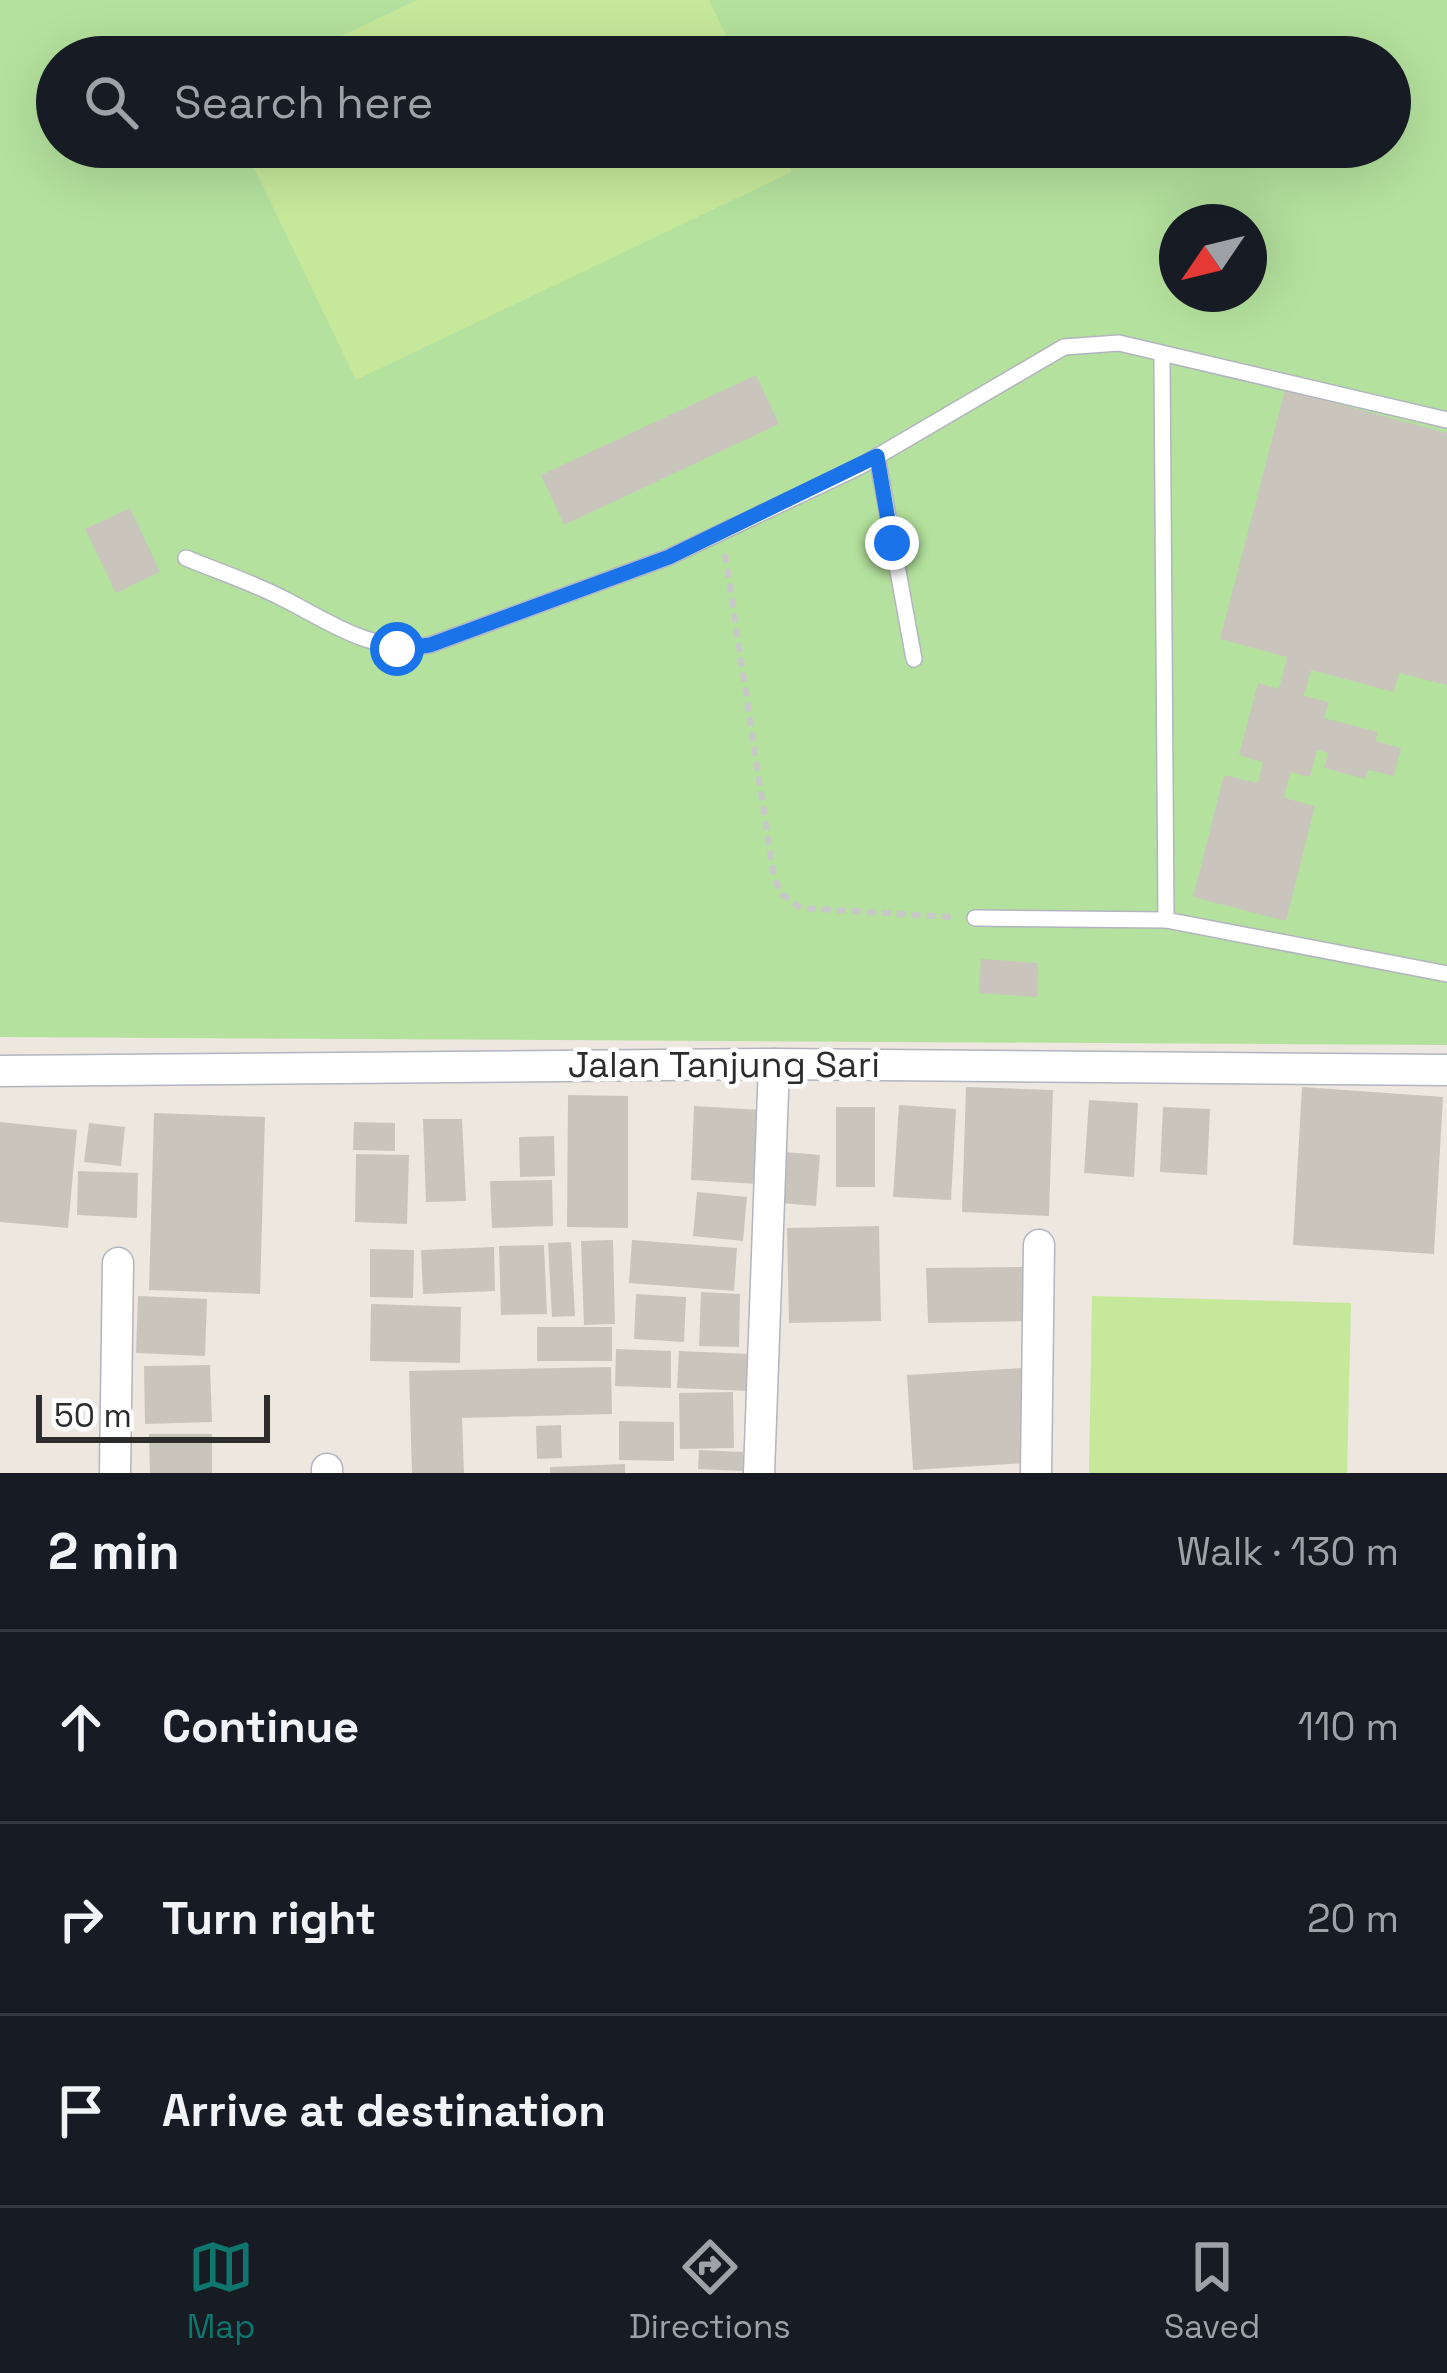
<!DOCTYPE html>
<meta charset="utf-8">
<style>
:root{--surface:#171b24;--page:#20242c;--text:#f1f3f6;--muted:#9ea1a6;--line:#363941;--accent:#0f766e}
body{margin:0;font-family:"Space Grotesk",sans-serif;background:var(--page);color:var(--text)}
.compass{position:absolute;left:1159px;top:204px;width:108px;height:108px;border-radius:50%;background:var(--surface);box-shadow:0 12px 48px #0002;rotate:235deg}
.scale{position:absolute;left:36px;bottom:30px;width:234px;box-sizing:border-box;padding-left:12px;border:6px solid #2c2c2c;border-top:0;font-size:33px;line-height:42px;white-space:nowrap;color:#2c2c2c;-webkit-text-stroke:9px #fff;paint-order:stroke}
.stop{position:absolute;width:36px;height:36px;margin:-27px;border:9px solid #1a73e8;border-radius:50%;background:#fff}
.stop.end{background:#1a73e8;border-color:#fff;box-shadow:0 3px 12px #0008}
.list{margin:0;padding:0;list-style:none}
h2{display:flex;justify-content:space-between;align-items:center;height:156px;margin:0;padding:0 48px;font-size:51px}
h2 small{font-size:39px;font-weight:400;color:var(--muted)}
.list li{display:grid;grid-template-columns:78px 1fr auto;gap:36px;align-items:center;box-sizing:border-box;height:192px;padding:0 48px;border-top:3px solid var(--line)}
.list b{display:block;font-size:45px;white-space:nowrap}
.list em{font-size:39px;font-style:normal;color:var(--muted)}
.icon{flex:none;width:66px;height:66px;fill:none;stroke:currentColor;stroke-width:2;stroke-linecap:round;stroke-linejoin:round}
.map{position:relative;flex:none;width:1447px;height:1473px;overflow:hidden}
.search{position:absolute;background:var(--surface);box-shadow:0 12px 48px #0002;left:36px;right:36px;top:36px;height:132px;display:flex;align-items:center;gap:30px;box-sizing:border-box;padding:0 42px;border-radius:66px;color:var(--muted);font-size:45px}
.sheet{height:732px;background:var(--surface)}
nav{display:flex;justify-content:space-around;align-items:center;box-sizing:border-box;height:168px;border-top:3px solid var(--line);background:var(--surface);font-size:33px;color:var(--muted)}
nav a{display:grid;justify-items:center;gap:6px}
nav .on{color:var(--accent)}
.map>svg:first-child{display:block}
</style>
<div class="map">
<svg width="1447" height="1473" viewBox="0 0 1447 1473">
<rect width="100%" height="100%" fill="#ede7df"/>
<path fill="#b4e19d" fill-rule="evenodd" d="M0 0H1447V1045L0 1037ZM57 57H1390V147H57ZM1177 222H1249V294H1177Z"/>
<g fill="#c6e89a">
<path d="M417 0H709L736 57H297Z"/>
<path d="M244 147H780L792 172 356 380Z"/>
<path d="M1092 1296 1351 1303 1347 1473H1089Z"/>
</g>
<g fill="#c9c5bd">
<path d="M756 375 779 424 564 525 541 475Z"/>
<path d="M1285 390 1447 433V685L1399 673 1394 692 1311 670 1304 696 1329 702 1324 718 1378 732 1375 741 1401 748 1394 776 1368 770 1366 779 1324 768 1328 753 1317 750 1310 777 1290 772 1284 798 1315 806 1286 921 1193 897 1224 775 1258 783 1263 762 1239 755 1258 683 1279 689 1287 657 1220 639Z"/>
<path d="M130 508 160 572 116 593 85 529Z"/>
<path d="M981 959 1038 963 1037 997 979 993Z"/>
<path d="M966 1087 1053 1090 1049 1216 962 1212Z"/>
<path d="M1302 1087 1443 1097 1434 1254 1293 1245Z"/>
<path d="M568 1095 628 1096V1228L567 1227Z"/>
<path d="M1089 1100 1138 1103 1134 1177 1084 1173Z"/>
<path d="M899 1105 956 1109 951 1200 893 1197Z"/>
<path d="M694 1106 762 1110 758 1184 691 1180Z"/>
<rect x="836" y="1107" width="39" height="80"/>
<path d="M1163 1107 1210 1109 1207 1175 1160 1172Z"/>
<path d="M154 1113 265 1117 260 1294 149 1290Z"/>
<path d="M423 1119H462L466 1201 426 1202Z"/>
<path d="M0 1122 77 1130 68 1228 0 1222Z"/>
<path d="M354 1122 395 1123V1151L353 1150Z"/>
<path d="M89 1123 125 1127 121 1166 84 1162Z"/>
<path d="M554 1136 555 1176 520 1177 519 1137Z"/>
<path d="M773 1151 820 1155 816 1206 769 1202Z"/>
<path d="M356 1154 409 1155 407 1224 355 1222Z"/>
<path d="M78 1171 138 1173 137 1218 77 1215Z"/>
<path d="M552 1180 553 1226 492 1228 490 1181Z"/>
<path d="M697 1192 747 1197 743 1241 693 1236Z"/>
<path d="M879 1226 881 1321 789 1323 787 1228Z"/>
<path d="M613 1240 615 1324 584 1325 581 1241Z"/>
<path d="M632 1240 737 1248 734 1291 629 1283Z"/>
<path d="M571 1242 575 1316 552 1317 548 1243Z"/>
<path d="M544 1245 547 1314 501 1315 499 1246Z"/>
<path d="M494 1247 495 1291 423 1294 421 1250Z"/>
<path d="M370 1249 414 1250 413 1298 370 1297Z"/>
<path d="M1024 1267 1025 1321 928 1323 926 1268Z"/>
<path d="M701 1292 740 1294 739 1347 699 1346Z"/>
<path d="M636 1294 686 1297 684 1342 634 1339Z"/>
<path d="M138 1296 207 1299 205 1356 136 1353Z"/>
<path d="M371 1304 461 1307 460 1363 370 1361Z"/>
<rect x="537" y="1327" width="75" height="34"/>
<path d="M616 1349 671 1351V1388L615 1386Z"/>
<path d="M679 1351 751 1354 749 1391 677 1388Z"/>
<path d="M210 1365 212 1422 145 1424 144 1366Z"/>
<path d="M611 1367 612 1414 462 1418 464 1473H412L409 1371Z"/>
<path d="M1022 1368 1028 1463 913 1470 907 1375Z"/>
<path d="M733 1392 734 1448 680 1449 679 1393Z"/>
<path d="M619 1421 674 1422V1461L619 1460Z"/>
<path d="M561 1425 562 1458 537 1459 536 1426Z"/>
<path d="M149 1434H212V1473H150Z"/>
<path d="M699 1450 743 1452V1471L698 1469Z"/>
<path d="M625 1464V1473H550V1467Z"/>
</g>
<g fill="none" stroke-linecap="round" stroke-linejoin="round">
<g stroke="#b2b5bf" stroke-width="18">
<g id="service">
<path d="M1162 357 1166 920"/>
<path d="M877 456 914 659"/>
<path d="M186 558C217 571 251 582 282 598 334 624 370 653 430 645L669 557 859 467 1064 347 1119 343 1447 420"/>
<path d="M975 918 1166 920 1447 974"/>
</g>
</g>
<g stroke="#b2b5bf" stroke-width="33">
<g id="minor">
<path d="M0 1071 774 1064 1447 1070"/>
<path d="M327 1469V1473"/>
<path d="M115 1473 118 1263"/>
<path d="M759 1473 774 1064"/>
<path d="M1036 1473 1039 1245"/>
</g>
</g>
<path stroke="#c8c8c8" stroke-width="6" stroke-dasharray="9 6" stroke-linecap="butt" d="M725 554 774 878 782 894 801 908 952 917"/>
<use href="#service" stroke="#fff" stroke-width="15"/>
<use href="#minor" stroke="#fff" stroke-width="30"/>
</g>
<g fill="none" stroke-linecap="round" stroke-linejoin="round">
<path stroke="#1a73e8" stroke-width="15" d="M397 649 430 645 669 557 877 456 892 543"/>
</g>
<g text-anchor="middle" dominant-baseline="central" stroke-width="9" stroke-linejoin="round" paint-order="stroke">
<g font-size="36" fill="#2c2c2c" stroke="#fff">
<text x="724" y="1065">Jalan Tanjung Sari</text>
</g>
</g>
</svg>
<svg class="compass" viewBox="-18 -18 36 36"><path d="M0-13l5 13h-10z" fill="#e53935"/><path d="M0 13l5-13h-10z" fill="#9ea1a6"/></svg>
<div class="scale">50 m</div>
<div class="stop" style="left:397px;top:649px"></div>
<div class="stop end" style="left:892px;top:543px"></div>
<div class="search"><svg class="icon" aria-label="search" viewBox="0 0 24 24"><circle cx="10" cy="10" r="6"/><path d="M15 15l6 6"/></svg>Search here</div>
</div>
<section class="sheet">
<h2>2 min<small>Walk · 130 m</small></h2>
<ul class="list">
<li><svg class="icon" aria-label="ahead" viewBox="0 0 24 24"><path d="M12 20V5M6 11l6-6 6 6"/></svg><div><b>Continue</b></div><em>110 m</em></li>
<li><svg class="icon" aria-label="right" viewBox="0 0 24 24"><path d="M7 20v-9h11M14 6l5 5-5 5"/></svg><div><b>Turn right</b></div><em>20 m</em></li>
<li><svg class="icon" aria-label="arrive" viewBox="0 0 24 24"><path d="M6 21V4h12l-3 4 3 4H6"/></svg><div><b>Arrive at destination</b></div></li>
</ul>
</section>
<nav>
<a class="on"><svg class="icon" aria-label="map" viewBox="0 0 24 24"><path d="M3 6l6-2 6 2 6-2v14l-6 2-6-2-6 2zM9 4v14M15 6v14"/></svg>Map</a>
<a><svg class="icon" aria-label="directions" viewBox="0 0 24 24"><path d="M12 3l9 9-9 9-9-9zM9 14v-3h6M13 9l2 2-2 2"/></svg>Directions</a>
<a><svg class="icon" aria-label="saved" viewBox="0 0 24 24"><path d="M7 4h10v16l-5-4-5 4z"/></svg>Saved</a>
</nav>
